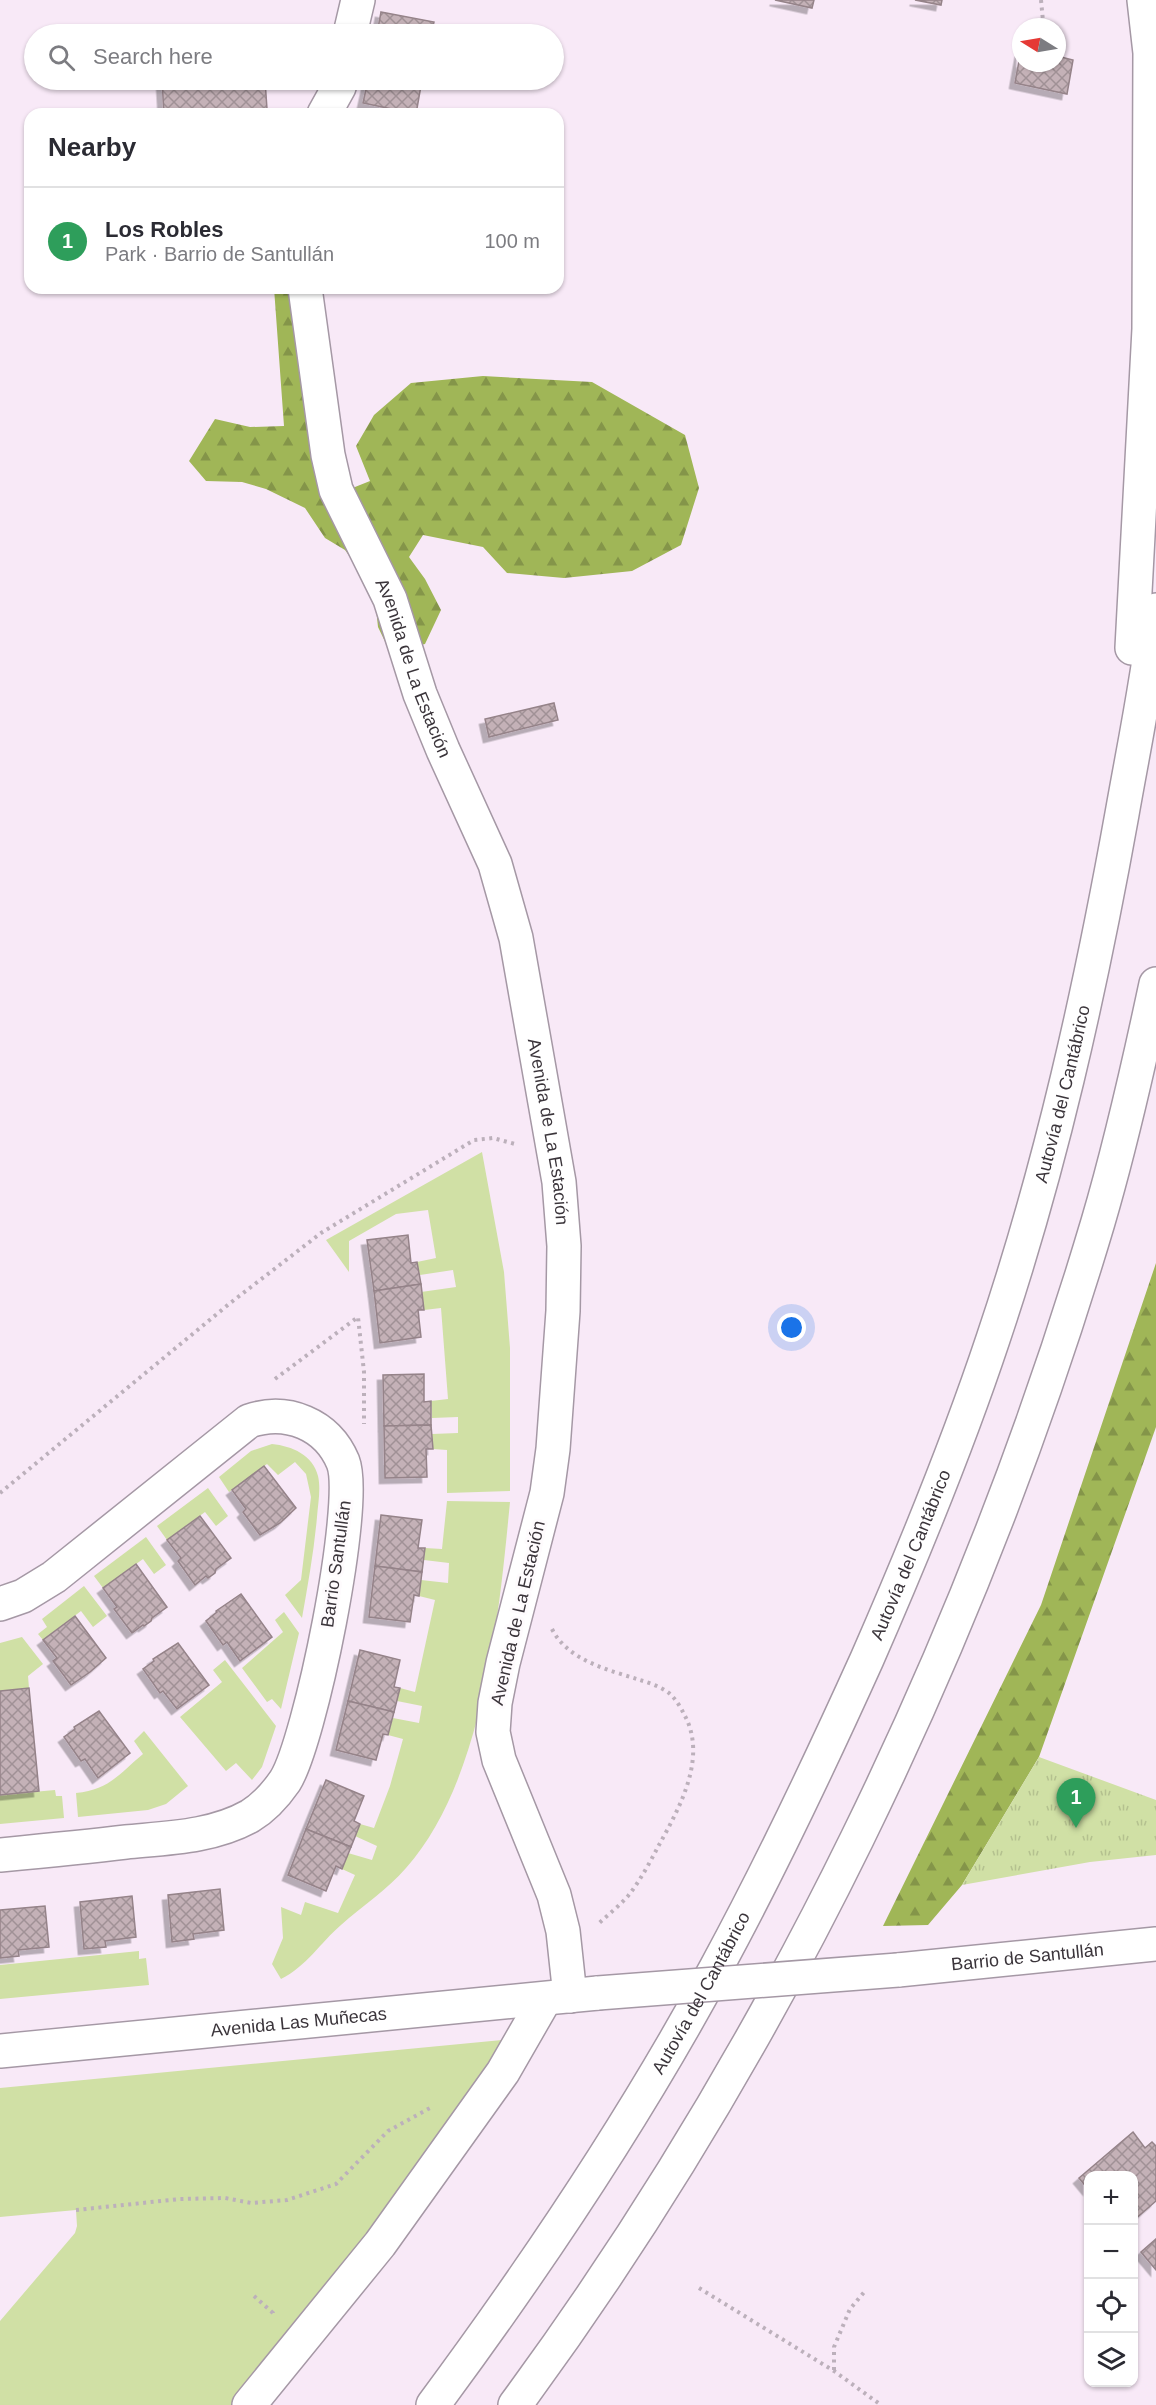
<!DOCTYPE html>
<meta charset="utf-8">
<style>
:root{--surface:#fff;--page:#f7f7f7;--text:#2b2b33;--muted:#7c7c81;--line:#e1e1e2;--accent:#9046b8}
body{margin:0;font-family:Arial,sans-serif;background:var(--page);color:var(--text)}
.controls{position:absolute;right:18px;bottom:18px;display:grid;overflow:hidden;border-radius:12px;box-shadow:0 2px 4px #0004}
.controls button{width:54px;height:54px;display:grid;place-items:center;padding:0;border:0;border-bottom:2px solid var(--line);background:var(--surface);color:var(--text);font:30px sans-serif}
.compass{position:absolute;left:1012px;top:18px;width:54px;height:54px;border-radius:50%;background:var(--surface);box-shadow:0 2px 4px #0004;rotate:281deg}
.you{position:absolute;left:792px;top:1328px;width:21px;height:21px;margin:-15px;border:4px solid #fff;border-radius:50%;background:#1a73e8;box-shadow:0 0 0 9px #1a73e833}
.badge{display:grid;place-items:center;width:39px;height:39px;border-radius:50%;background:var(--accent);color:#fff;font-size:20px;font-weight:700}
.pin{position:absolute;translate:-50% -50px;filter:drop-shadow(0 2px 3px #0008)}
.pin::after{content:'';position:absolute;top:32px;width:21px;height:18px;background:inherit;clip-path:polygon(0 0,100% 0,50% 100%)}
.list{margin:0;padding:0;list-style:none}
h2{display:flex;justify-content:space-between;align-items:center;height:78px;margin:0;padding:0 24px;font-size:26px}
h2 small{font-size:20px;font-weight:400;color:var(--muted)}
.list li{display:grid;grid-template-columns:39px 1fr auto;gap:18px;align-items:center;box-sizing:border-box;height:108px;padding:0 24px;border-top:2px solid var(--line)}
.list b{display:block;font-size:22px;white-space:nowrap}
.list p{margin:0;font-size:20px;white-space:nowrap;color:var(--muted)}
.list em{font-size:20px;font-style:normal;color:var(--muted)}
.icon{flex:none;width:33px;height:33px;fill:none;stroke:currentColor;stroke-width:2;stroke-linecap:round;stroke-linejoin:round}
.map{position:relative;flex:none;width:1156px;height:2405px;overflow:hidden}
.search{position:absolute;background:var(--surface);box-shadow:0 2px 4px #0004;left:24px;top:24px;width:540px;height:66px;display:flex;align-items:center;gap:15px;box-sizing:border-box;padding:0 21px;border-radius:33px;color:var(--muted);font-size:22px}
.panel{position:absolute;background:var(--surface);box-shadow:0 2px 4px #0004;left:24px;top:108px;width:540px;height:186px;border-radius:18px}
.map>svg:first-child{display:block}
</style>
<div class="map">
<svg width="1156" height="2405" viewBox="0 0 1156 2405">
<defs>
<pattern id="forest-firs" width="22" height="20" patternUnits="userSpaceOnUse" patternTransform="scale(1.5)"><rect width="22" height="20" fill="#a0b657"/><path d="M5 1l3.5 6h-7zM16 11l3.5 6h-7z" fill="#849549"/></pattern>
<pattern id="park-tufts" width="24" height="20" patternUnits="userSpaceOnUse" patternTransform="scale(1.5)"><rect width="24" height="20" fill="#d0e0a5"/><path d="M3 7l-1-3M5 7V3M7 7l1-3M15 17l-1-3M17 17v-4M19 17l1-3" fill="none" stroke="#b4c18f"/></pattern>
<pattern id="building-cross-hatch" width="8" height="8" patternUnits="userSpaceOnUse" patternTransform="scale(1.5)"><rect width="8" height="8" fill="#c4b1b7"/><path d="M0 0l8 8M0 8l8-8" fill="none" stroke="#a09196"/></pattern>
<filter id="shadow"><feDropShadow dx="-5.5" dy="5.5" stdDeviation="0" flood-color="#0004"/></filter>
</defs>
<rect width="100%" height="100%" fill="#f8e9f7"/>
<g fill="#d0e0a5">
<path d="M482 1152 504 1272 510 1348V1491L447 1493V1450L433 1449 432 1434 458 1433V1417L432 1418 431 1401 448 1399 441 1308 424 1310 421 1292 456 1287 453 1270 420 1275 417 1262 436 1258 428 1210 396 1214 349 1241V1272L326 1240Z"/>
<path d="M272 1444C292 1446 313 1455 318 1476 321 1489 318 1504 317 1517 314 1551 308 1584 302 1618L285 1595 301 1580 311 1497 306 1474 295 1462 278 1475 267 1464 229 1492 219 1477 251 1451Z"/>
<path d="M208 1488 228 1516 216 1526 205 1512 167 1540 157 1526Z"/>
<path d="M447 1501 510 1502C499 1615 484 1780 406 1868 387 1890 362 1906 341 1925 320 1943 307 1966 281 1979L272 1964 283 1938 281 1907 301 1915 305 1902 338 1913 355 1875 342 1869 348 1853 372 1860 377 1846 355 1836 360 1824 374 1828 390 1786 403 1739 388 1735 393 1718 419 1723 422 1706 397 1701 400 1688 415 1692 435 1600 419 1596 421 1580 448 1583 449 1563 424 1560 425 1548 442 1549Z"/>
<path d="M146 1537 166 1565 154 1574 143 1559 103 1588 94 1576Z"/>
<path d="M84 1586 107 1616 93 1627 81 1611 43 1640 38 1634 47 1627 42 1619Z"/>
<path d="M284 1612 299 1633 281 1709 272 1699 267 1702 242 1668 283 1632 275 1620Z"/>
<path d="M22 1637 43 1664 28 1676 29 1688 0 1691V1643Z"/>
<path d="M225 1660 276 1726 262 1767 252 1780 236 1763 226 1771 180 1717 222 1682 213 1670Z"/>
<path d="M144 1731 188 1786 166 1804 148 1810 78 1817 76 1793C109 1790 119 1774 143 1754L134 1741Z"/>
<path d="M55 1790 56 1796H62L64 1818 0 1824V1795Z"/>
<path d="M139 1951V1959L146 1958 149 1985 0 1999V1965Z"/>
<path d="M502 2040 480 2078 357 2256 232 2405H0V2321L75 2233 77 2226 76 2210 0 2217V2088Z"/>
</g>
<g fill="url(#forest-firs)">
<path d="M274 288H296L325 499 370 481 356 446 374 415 411 383 483 376 592 382 685 435 699 488 681 545 632 571 564 578 507 573 483 547 423 535 409 557 425 579 441 610 425 644 390 652 378 627 374 590 345 550 325 538 305 508 266 489 242 482 206 481 189 461 215 419 250 427 284 426Z"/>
<path d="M1156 1263V1427L1039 1757 962 1885 928 1925 883 1926 1041 1605Z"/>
</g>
<path fill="url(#park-tufts)" d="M1039 1757 1156 1800V1855L1090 1862 962 1885Z"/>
<g fill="url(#building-cross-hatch)" stroke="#958389" stroke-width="1.5" filter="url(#shadow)">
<path d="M775 0H814L812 8Z"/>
<path d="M915 0H942L941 5Z"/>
<path d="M381 12 434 22 431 34H377Z"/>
<path d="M1021 50V63H1057V56L1073 60 1067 94 1015 83Z"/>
<path d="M162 80H265L267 109 164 114Z"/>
<path d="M368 80H422L416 114 363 103Z"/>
<path d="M554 703 558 720 489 737 485 719Z"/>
<path d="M408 1235 411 1263 417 1262 421 1284 374 1291 367 1240Z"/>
<path d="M421 1284 424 1310H418L421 1337 380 1343 374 1291Z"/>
<path d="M424 1374V1402L431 1401V1425L384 1426 383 1375Z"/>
<path d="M431 1425 433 1449H426L427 1477 385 1478 384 1426Z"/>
<path d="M264 1466 296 1508 280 1523 260 1535 243 1512 246 1509 232 1490Z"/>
<path d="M381 1515 422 1520 418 1548H425L422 1572 375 1566Z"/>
<path d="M200 1516 231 1558 216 1569 215 1573 208 1578 206 1576 195 1585 178 1561 181 1558 167 1540Z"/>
<path d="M136 1564 167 1607 152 1618 151 1621 144 1626 143 1625 132 1633 114 1609 117 1607 103 1588Z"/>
<path d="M375 1566 422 1572 419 1596 414 1595 410 1622 369 1617Z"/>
<path d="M241 1594 272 1637 240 1661 227 1642 223 1645 206 1621 217 1612 216 1611Z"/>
<path d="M75 1616 106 1658 90 1672 71 1685 53 1661 57 1658 43 1640Z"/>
<path d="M178 1643 209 1685 177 1709 163 1691 160 1693 143 1669 154 1661 153 1659Z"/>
<path d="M360 1650 400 1660 394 1687 400 1688 394 1712 348 1701Z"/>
<path d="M29 1688 39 1791 0 1795V1691Z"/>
<path d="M348 1701 394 1712 388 1735 383 1734 376 1760 336 1750Z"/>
<path d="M99 1711 130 1753 98 1778 85 1759 81 1761 64 1737 75 1729 74 1727Z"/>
<path d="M326 1780 364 1796 354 1821 360 1824 351 1847 306 1829Z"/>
<path d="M306 1829 351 1847 342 1869 336 1866 326 1891 288 1875Z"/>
<path d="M220 1889 224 1930 193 1934 194 1939 172 1942 168 1895Z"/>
<path d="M132 1896 136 1937 105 1941 106 1947 84 1949 80 1902Z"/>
<path d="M45 1906 49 1947 18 1950 19 1956 0 1958V1910Z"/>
<path d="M1133 2132 1145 2148 1152 2142 1156 2146V2201L1134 2220V2176H1088V2189L1079 2178Z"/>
<path d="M1156 2239V2270L1141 2252Z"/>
</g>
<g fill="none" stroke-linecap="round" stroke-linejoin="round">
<g stroke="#a598a5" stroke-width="36">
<g id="minor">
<path d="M350 34 358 0"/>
<path d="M324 114 339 87 341 80"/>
<path id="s1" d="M305 288 328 455 336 490 390 599 420 694 443 750 495 864 516 938 559 1182 564 1246 563 1311 553 1449 547 1493 503 1663 495 1703 493 1732 499 1760 554 1895 563 1931 570 1996"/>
<path d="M0 1604 23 1596 54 1577 249 1421C287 1408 327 1424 343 1462 359 1503 310 1742 285 1781 276 1794 263 1808 250 1816 213 1837 167 1838 126 1842 84 1847 42 1851 0 1855"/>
<path d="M249 2405 380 2244 503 2072 545 1999"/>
</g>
</g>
<g stroke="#a598a5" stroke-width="36">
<g id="tertiary">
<path id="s2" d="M898 1970 1156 1944"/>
<path id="s3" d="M0 2051 598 1993"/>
</g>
</g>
<g stroke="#a598a5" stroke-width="36">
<g id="motorway">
<path d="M1132 648 1149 329 1150 53 1144 0"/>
<path id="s4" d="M433 2405C536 2266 634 2120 716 1968 771 1867 820 1763 867 1659 913 1554 957 1447 993 1339 1051 1167 1090 992 1122 814 1134 746 1148 679 1156 610"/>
<path d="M515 2405C775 2052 973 1642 1098 1222 1121 1144 1139 1064 1156 984"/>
</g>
</g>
<g stroke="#bcb0bb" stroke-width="4" stroke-dasharray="3 4.5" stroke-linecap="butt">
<path d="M1041 0 1043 21"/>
<path d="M275 1379 358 1317 364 1372V1424"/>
<path d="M0 1493 229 1304 321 1233 474 1140 493 1138 515 1144"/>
<path d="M552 1629C568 1661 609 1670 640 1680 650 1683 661 1687 669 1693 676 1699 681 1708 685 1716 707 1758 680 1807 659 1845 650 1862 640 1881 628 1896 619 1906 608 1915 598 1924"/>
<path d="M76 2210 180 2199 225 2198 251 2203 287 2200 336 2184 388 2131 430 2108"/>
<path d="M699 2288 834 2371 881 2405"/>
<path d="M254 2296 273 2313V2316"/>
<path d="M834 2370V2347L850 2309 865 2291"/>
</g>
<use href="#minor" stroke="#fff" stroke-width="33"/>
<use href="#tertiary" stroke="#fff" stroke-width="33"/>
<use href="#motorway" stroke="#fff" stroke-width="33"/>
<g stroke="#a598a5" stroke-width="36" stroke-linecap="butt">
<path id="tertiary-bridge" d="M598 1993 898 1970"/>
</g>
<use href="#tertiary-bridge" stroke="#fff" stroke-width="33"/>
</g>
<g text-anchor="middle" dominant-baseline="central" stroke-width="6" stroke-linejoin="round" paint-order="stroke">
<g font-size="18" fill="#3b353b" stroke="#fefbfd">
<text stroke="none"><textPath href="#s1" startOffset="399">Avenida de La Estación</textPath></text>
<text stroke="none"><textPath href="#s4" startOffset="1464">Autovía del Cantábrico</textPath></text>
<text stroke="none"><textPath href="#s1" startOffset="885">Avenida de La Estación</textPath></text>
<text stroke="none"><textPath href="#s4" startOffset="978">Autovía del Cantábrico</textPath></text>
<text transform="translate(336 1564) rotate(-82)">Barrio Santullán</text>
<text transform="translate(518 1613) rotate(-77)">Avenida de La Estación</text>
<text stroke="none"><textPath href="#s2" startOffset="130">Barrio de Santullán</textPath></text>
<text stroke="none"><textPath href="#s4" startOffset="492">Autovía del Cantábrico</textPath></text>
<text stroke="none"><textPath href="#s3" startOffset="300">Avenida Las Muñecas</textPath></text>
</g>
</g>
</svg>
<div class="controls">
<button>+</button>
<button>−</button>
<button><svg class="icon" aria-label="locate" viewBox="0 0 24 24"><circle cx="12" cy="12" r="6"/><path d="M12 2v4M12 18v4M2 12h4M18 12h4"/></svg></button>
<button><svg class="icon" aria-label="layers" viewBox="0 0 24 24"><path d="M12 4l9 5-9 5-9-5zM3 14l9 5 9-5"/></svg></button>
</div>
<svg class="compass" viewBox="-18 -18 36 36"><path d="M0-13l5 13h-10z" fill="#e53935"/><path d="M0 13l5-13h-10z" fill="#7c7c81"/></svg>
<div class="you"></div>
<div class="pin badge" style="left:1076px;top:1828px;background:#2e9e5b">1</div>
<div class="search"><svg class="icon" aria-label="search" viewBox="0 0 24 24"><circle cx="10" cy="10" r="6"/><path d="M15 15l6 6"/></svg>Search here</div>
<section class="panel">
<h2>Nearby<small></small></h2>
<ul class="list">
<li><span class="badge" style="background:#2e9e5b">1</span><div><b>Los Robles</b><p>Park · Barrio de Santullán</p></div><em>100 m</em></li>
</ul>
</section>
</div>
